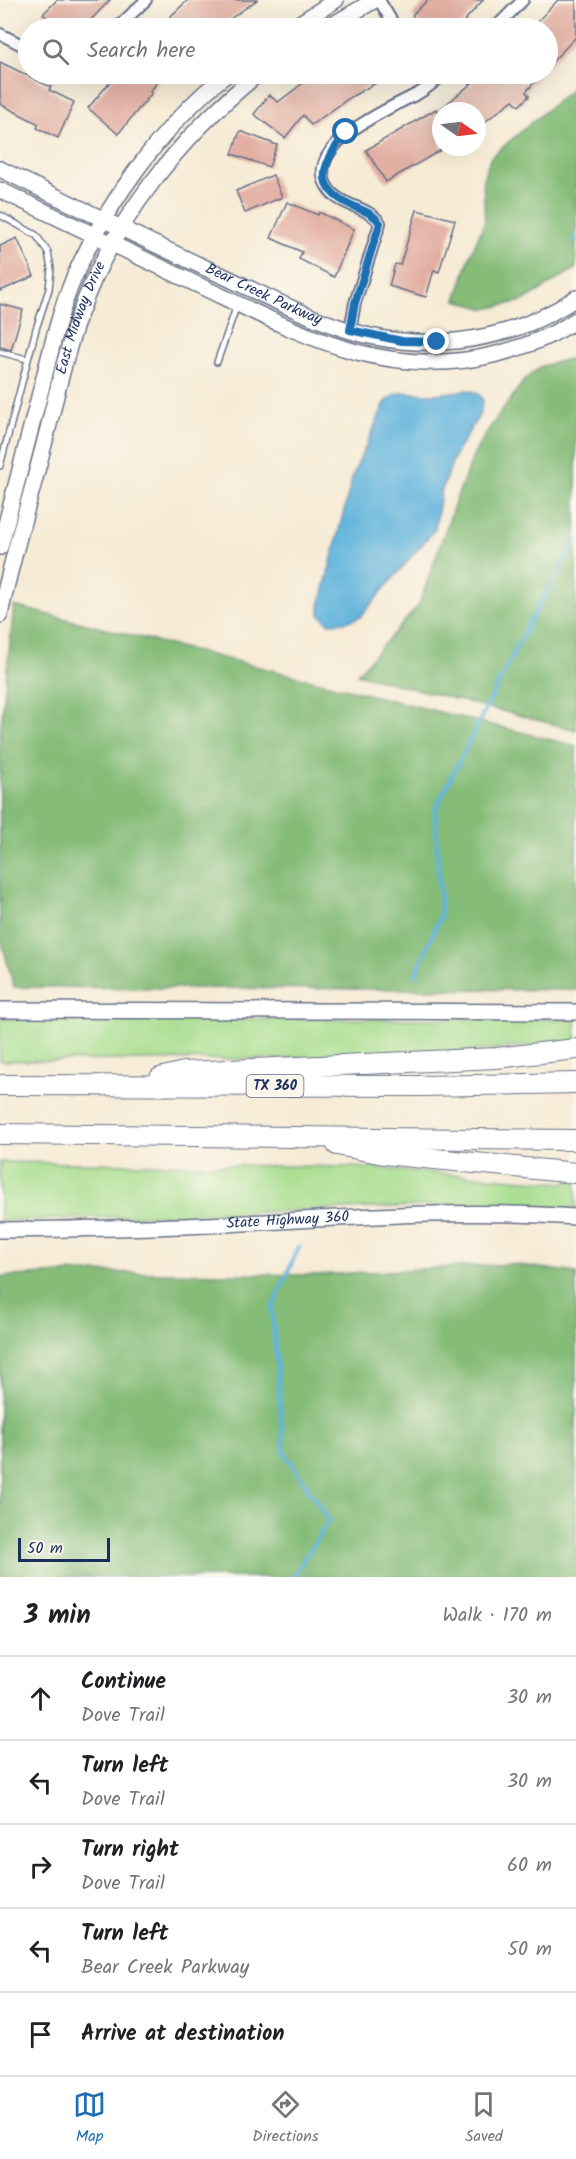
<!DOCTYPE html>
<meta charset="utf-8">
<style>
:root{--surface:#fff;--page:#f6f6f6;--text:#202124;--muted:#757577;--line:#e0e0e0;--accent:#1f6fb2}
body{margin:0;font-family:Kalam,sans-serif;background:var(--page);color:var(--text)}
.compass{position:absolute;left:432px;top:102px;width:54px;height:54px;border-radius:50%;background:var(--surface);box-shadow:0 6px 24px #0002;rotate:104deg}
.scale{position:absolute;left:18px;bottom:15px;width:92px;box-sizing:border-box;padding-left:6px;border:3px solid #1b2f5e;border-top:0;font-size:16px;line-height:21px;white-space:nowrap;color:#1b2f5e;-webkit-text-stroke:4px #fbf7ec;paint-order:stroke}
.stop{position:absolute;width:18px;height:18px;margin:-14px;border:4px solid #1f6fb2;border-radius:50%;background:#fff}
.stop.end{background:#1f6fb2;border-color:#fff;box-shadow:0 2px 6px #0008}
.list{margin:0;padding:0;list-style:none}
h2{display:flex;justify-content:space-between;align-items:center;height:78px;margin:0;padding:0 24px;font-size:26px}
h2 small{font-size:20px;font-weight:400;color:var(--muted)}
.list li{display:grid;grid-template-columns:39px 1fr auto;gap:18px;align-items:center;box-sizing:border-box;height:84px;padding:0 24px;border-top:2px solid var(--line)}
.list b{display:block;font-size:22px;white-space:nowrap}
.list p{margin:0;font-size:20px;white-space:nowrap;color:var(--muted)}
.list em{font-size:20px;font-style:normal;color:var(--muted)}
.icon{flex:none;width:33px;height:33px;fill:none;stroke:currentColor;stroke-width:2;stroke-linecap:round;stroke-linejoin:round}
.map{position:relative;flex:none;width:576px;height:1577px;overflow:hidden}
.search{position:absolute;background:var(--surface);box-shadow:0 6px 24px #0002;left:18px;right:18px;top:18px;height:66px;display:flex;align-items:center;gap:15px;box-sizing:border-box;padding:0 21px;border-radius:33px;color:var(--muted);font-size:22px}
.sheet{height:498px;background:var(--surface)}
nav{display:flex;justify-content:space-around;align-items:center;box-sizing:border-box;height:84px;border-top:2px solid var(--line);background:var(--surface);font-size:16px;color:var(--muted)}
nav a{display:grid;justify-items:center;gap:3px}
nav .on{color:var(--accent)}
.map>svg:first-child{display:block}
</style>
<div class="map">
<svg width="576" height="1577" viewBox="0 0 576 1577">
<rect width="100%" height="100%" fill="#fbf7ec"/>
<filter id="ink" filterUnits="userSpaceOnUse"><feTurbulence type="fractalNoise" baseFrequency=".0167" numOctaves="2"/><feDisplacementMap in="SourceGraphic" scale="12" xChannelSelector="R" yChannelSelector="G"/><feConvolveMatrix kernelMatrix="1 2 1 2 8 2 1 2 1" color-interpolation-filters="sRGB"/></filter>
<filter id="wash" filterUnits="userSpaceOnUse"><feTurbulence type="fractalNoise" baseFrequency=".008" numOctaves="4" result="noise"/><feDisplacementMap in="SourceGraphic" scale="24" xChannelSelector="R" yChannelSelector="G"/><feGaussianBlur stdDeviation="1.35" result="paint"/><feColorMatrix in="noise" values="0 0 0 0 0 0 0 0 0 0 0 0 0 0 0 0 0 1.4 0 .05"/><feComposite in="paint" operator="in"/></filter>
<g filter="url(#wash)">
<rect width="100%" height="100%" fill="#f6ebd5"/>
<g fill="#a6dd8d" stroke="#608676" stroke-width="1.5">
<path d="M0 1019H576V1041L455 1053 276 1059 0 1061Z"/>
<path d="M0 1162 354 1167 565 1183 568 1180H576V1208L483 1204 0 1221Z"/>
</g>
<g fill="#84bc78" stroke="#50766b" stroke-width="1.5">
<path d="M576 85V268L523 301 486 309 456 300 470 256 485 221 483 179 491 157Z"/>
<path d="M576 357V730L357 674 419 605 458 494 475 452 487 432 525 379 542 366Z"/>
<path d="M14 606 576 746V990L14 987 0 935V735Z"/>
<path d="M511 1264 576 1273V1577H0V1277L77 1272 316 1275Z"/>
</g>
<path fill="#61b4dc" stroke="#3e729d" stroke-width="1.5" d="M467 390 478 393 483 400 480 414 455 455 441 492 435 529 360 617 346 622 329 623 320 615V605L353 475 385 403C399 387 410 394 429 394 441 394 454 392 467 390Z"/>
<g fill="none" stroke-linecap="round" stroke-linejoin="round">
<g stroke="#61b4dc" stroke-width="4">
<path d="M576 237V240"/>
<path d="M415 976 441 914 435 810 525 630 576 540"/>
<path d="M293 1577 329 1520 284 1452 272 1309 299 1246"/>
</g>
</g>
<g id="blocks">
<g fill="#e2afa2">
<path d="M57 0H110L83 28H58L43 14Z"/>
<path d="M188 0H257L217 28H158Z"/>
<path d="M428 0H483L458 28H424L412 15Z"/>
<path d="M558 0H576V37L548 66V28H531Z"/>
<path d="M0 62 51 87 49 90 74 102 58 138 37 128 39 124 0 104Z"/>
<path d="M117 74H163L150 92 152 93 118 134 88 108Z"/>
<path d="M315 74H392L351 97 311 125 303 115 285 138 254 114 269 95 278 102Z"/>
<path d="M483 74H541L526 92 529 96 519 106 513 100 477 128V111H438Z"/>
<path d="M436 109 441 117V150L386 182 366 150Z"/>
<path d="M240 131 277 145 269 167 232 154Z"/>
<path d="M273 175 282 197 245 213 236 191Z"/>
<path d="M287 202 318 215 319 212 354 229 334 277 299 259 302 252 271 238Z"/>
<path d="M417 210 455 220 439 272 434 270 426 297 389 286 395 264 400 265Z"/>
<path d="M17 238 34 276 0 291V246Z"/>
<path d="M0 304 23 310 11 350 0 347Z"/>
</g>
</g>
</g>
<g filter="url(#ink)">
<use href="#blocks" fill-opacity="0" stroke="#687188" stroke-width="1.5"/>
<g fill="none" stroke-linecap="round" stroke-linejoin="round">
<g stroke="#687188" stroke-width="8">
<g id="lane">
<path d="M0 215 36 235 48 252 51 269 49 289 36 329 0 466"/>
<path d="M0 352 27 359"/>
<path d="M217 362 237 305"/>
</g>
</g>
<g stroke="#687188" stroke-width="14">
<g id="street">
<path d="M379 0 396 28"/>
<path d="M117 28 146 0"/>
<path d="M495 28 523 0"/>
<path d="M0 34 28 48"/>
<path d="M423 74 430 85"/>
<path d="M350 330 355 303 380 223C368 206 343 207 330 191 296 147 392 107 419 93 428 88 436 80 445 74"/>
</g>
</g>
<g stroke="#687188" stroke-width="18">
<g id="secondary">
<path d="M292 28 336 0"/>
<path d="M327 28 375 0"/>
<path id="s1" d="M0 169C74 205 146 241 221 275 258 292 295 312 333 325 413 355 505 346 576 298"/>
<path d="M0 190C66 221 131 253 196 284 295 331 384 383 497 354 524 347 553 336 576 320"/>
<path d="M0 547C13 496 27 444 40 393 50 355 58 316 73 280 104 206 164 123 227 74"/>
<path id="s2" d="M0 615C11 561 28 506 42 452 54 407 63 360 79 316 113 220 180 137 258 74"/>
<path d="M0 1010 576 1012"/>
<path id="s3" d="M0 1230C76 1229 151 1228 227 1224 343 1218 459 1208 576 1217"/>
</g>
</g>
<g stroke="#687188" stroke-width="22">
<g id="highway">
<path d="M160 1078 184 1072 496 1058 576 1049"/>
<path d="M0 1085 420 1086 576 1083"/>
<path d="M0 1134 576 1140"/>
<path d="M337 1145 384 1154 576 1173"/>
</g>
</g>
<use href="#lane" stroke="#fff" stroke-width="5"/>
<use href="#street" stroke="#fff" stroke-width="10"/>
<use href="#secondary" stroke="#fff" stroke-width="15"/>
<use href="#highway" stroke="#fff" stroke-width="20"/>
</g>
</g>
<g fill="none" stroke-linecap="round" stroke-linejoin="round" filter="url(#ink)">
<path stroke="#1f6fb2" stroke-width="8" d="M346 132C324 163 309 186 353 206 364 211 373 213 380 223L355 303 350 330 402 341 437 342"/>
</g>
<g text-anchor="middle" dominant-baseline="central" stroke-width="4.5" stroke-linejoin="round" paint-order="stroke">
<rect fill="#fbf7ec" stroke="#5e6b89" stroke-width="1.5" x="246.5" y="1075" width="57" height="22" rx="4.5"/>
<g font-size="14" font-weight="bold" fill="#1b2f5e">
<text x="275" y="1086">TX 360</text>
</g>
<g font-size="15" fill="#1b2f5e" stroke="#fbf7ec">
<text stroke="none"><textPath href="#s1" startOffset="292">Bear Creek Parkway</textPath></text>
<text stroke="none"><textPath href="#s2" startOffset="308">East Midway Drive</textPath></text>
<text stroke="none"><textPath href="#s3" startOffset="288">State Highway 360</textPath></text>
</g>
</g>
</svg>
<svg class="compass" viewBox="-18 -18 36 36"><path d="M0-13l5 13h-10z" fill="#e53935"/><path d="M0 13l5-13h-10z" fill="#757577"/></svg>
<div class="scale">50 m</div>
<div class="stop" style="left:346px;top:132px"></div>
<div class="stop end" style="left:437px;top:342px"></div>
<div class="search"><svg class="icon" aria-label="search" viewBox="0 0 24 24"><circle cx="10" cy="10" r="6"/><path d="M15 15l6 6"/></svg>Search here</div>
</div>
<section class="sheet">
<h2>3 min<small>Walk · 170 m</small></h2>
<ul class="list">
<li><svg class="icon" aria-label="ahead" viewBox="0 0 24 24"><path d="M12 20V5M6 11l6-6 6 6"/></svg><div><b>Continue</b><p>Dove Trail</p></div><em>30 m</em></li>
<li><svg class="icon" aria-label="left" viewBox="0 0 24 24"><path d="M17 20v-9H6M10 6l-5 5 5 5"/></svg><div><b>Turn left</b><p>Dove Trail</p></div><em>30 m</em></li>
<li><svg class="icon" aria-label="right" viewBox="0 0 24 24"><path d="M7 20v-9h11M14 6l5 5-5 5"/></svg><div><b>Turn right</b><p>Dove Trail</p></div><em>60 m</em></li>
<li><svg class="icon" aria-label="left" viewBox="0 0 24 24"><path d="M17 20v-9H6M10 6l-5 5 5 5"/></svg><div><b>Turn left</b><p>Bear Creek Parkway</p></div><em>50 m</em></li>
<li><svg class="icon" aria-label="arrive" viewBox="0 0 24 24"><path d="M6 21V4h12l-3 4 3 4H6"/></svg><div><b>Arrive at destination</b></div></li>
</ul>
</section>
<nav>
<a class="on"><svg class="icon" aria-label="map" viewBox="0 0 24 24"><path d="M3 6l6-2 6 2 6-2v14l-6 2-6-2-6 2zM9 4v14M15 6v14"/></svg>Map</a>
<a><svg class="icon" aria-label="directions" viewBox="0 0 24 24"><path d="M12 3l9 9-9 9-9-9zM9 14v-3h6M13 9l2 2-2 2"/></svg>Directions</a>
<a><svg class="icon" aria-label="saved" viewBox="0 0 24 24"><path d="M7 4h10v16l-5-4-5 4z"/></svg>Saved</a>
</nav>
